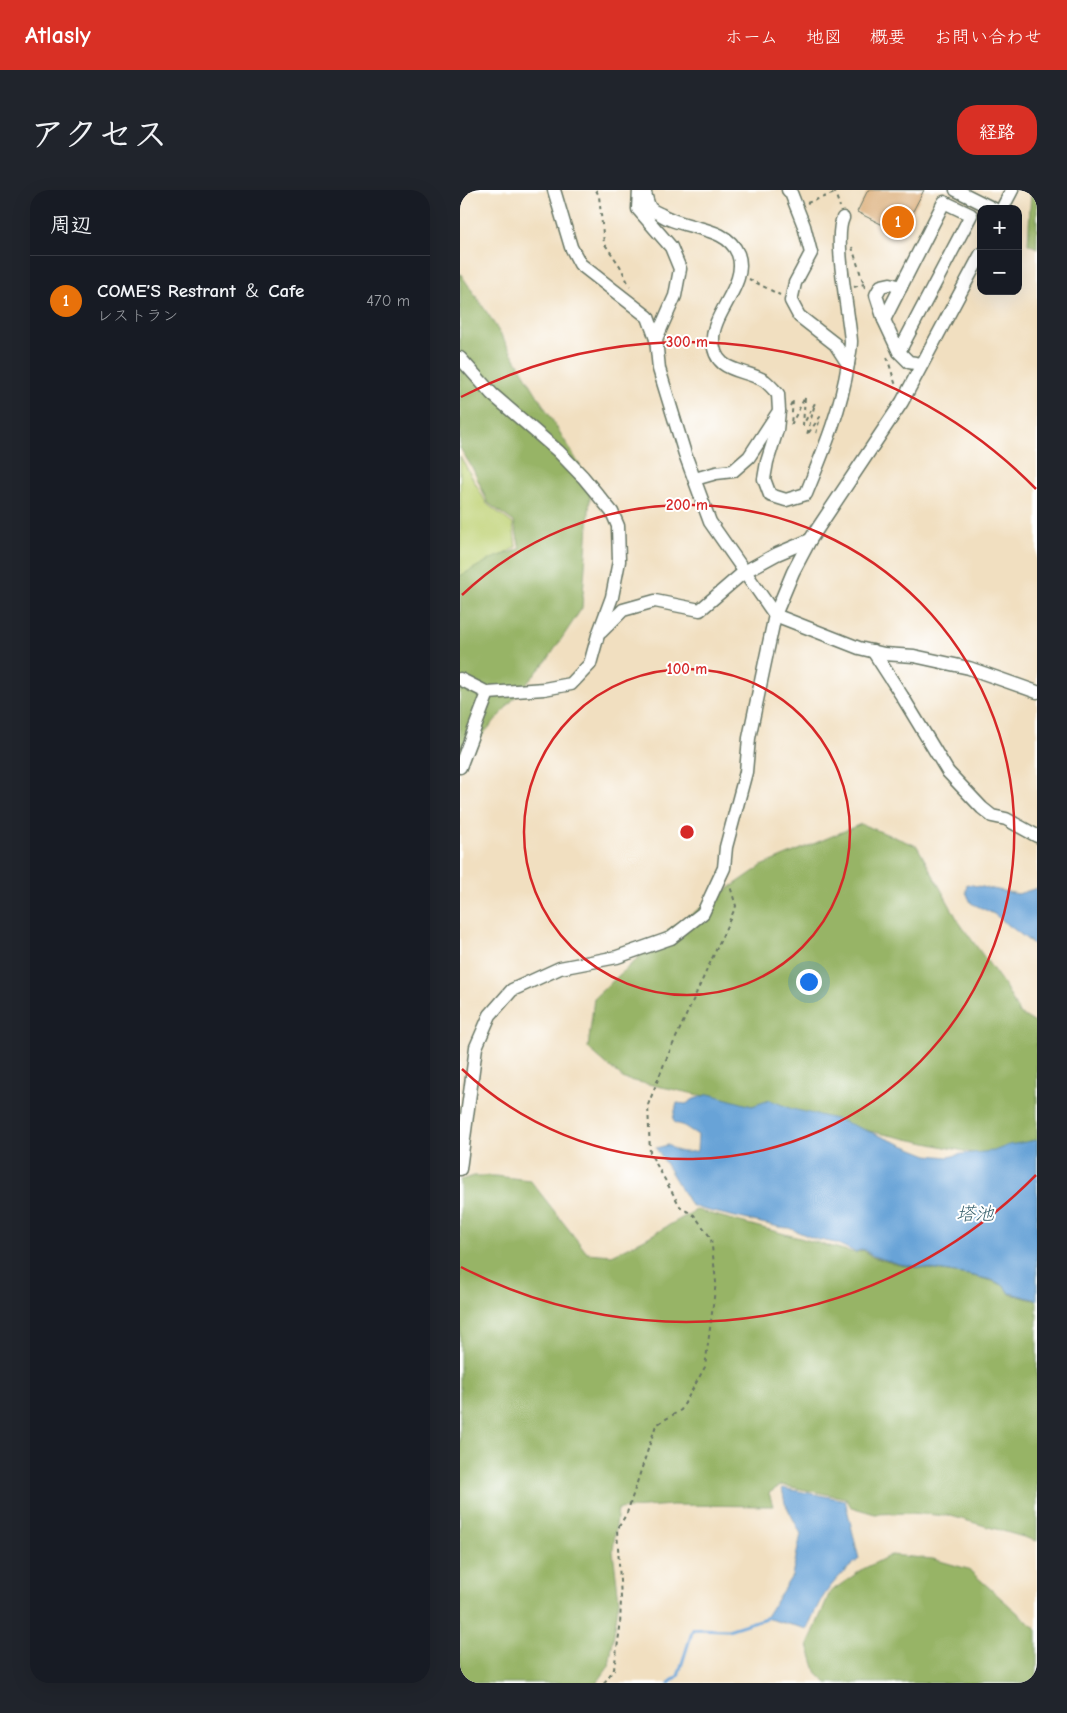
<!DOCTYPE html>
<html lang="ja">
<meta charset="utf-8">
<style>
:root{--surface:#171b24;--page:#20242c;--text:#f1f3f6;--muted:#9ea1a6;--line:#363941;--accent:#d93025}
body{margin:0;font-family:"Comic Neue","Klee One",sans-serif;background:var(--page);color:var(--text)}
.controls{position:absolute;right:15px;top:15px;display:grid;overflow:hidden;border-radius:10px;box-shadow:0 5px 20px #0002}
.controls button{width:45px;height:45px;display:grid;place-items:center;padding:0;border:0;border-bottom:1px solid var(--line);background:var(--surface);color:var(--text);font:25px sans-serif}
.you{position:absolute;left:348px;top:791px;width:18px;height:18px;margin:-12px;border:4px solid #fff;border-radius:50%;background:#1a73e8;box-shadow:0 0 0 8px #1a73e833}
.badge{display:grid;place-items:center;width:32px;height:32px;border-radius:50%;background:var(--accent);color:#fff;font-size:16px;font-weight:700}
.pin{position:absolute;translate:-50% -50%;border:2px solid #fff;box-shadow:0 1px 5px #0006}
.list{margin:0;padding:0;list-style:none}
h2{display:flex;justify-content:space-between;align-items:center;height:65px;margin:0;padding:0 20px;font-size:21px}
h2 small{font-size:16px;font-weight:400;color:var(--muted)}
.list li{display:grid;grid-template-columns:32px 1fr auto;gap:15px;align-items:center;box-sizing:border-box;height:90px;padding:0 20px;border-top:1px solid var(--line)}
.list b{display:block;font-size:19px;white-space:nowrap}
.list p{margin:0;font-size:16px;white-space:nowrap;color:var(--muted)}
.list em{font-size:16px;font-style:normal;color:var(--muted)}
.map{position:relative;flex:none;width:577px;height:1493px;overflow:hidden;border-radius:20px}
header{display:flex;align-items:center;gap:30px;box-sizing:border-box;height:70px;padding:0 25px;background:var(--accent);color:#fff}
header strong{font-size:24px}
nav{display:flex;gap:28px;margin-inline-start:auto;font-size:18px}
.intro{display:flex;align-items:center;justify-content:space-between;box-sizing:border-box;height:120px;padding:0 30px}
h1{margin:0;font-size:35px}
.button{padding:12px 22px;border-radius:20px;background:var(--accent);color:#fff;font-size:18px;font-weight:700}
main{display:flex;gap:30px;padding:0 30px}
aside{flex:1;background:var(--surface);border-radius:20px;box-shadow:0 5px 20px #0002}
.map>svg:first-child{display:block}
</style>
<header>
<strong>Atlasly</strong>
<nav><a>ホーム</a><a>地図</a><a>概要</a><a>お問い合わせ</a></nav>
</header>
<div class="intro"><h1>アクセス</h1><a class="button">経路</a></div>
<main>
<aside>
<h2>周辺<small></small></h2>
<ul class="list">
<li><span class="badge" style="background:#e8710a">1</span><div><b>COME’S Restrant ＆ Cafe</b><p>レストラン</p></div><em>470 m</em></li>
</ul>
</aside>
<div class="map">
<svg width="577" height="1493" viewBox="0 0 577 1493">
<rect width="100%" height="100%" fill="#fff"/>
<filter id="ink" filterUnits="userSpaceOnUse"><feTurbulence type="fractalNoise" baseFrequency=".02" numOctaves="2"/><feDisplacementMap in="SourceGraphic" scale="10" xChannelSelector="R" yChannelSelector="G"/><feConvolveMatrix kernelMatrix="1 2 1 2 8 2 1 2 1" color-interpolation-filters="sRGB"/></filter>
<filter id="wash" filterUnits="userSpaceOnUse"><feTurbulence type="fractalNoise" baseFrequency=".0096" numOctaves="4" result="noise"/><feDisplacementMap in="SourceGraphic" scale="20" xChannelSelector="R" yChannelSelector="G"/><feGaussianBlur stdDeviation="1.12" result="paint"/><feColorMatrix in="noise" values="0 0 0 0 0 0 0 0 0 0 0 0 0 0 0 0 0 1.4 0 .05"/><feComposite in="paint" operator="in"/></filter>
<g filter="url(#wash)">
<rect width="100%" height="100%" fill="#f1dfc0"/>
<path fill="#bfd275" stroke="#6f8854" d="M0 266 27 314 53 334 56 357 0 390Z"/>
<g fill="#97b466" stroke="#5b784d">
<path d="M571 0H577V58L568 54Z"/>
<path d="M0 83 30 127 131 294 122 418 88 469 0 571V386L31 369 60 359 54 332 28 313 13 279 0 258Z"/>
<path d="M401 634 457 656 499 732 545 796 559 823 577 834V963L518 964 164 889 128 858 134 808 210 739 303 675Z"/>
<path d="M14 986H35L70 990 127 1063 152 1065 183 1050 236 1020 395 1063 403 1060 412 1067 439 1075 509 1085 532 1091 545 1096 550 1104 577 1111V1351L491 1326 449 1323 415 1324 391 1317 386 1308 321 1295 309 1303 313 1316 212 1315 158 1319 153 1361 159 1410 149 1476 137 1493H0V990Z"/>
<path d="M431 1365 473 1369 508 1379 577 1440V1493H367L357 1484 348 1455 370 1402 403 1379Z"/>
</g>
<g fill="#67a3d7" stroke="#437086">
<path d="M507 694 558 704 577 698V757L534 724 511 713 506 702Z"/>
<path d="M249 904 292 916 310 910 332 919 380 930 468 965 488 967 502 964 534 961 549 955 577 950V1110L550 1103 545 1096 532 1090 509 1085 439 1074 413 1066 403 1059 395 1062 376 1053 355 1049 329 1038 319 1037 241 1019 231 1015 196 958 208 955C218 963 224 963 237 961L238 945 224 936 215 933 213 929 217 913 226 914 234 909Z"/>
<path d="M322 1298 385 1310 399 1369C371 1392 361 1406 347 1439L305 1428 332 1386 341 1344 325 1313Z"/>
</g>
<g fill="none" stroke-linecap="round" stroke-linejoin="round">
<path stroke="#67a3d7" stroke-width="3" d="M209 1493 218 1486 233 1439 268 1440 309 1427"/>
</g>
<g id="blocks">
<path fill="#dcaf7a" d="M408 0H464L441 44 397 22Z"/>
</g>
</g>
<g filter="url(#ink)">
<use href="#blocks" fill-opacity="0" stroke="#687665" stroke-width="1"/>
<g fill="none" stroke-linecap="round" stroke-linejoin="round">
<g stroke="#687665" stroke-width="15">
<g id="minor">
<path d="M94 0 111 57 120 74 188 127 196 149 199 179 225 264 250 332 315 425 399 458 424 464 454 466 509 478 577 502"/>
<path d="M179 0 178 19 211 57 220 79 215 106 196 149"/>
<path d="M184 0C186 5 187 13 190 18 192 20 197 23 200 24 223 40 267 35 278 64 289 93 252 123 253 150 254 184 284 178 305 191 310 195 314 200 318 204L319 221 289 267 273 281 256 283 235 289"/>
<path d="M496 0 534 19"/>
<path d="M542 19 552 0"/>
<path d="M383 28C373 48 389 124 391 151 391 159 389 167 388 174"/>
<path d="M424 130 416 105 421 96 430 94 441 97"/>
<path d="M439 162 511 25 484 12 424 130 439 162 449 172 461 174"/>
<path d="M0 168 32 204 98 261 123 287 152 322 158 336 159 371 152 407 138 445 130 474 111 494 84 499 28 503 0 489"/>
<path d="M319 221 317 240 307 272 304 289 310 305 326 310 346 304C363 262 381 220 388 174L375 154 339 126 331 111 335 93 351 63 344 36 331 3 328 0"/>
<path d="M141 442 163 420 195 411 240 420 284 382 317 364 350 350"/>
<path d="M413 461 442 506 488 582 522 618 532 626 546 629 577 646"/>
<path d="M0 577 28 503"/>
<path d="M0 979 16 857 30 825 52 800 100 778 157 767 211 748 243 723 264 678 266 657 286 582 289 548 315 425 333 382 350 350 442 212 521 64"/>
</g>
</g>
<g stroke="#687665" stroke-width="2" stroke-dasharray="4 4" stroke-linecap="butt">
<path d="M136 0 139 6 144 53 160 76 170 97"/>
<path d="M374 0 380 17"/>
<path d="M347 13 375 3"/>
<path d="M392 57 405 98"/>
<path d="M289 89 320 105"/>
<path d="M394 97 404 94"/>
<path d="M427 167 436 196"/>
<path d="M330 216 333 210 331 235 345 207 343 235 355 213 347 245 360 227 356 244"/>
<path d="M144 1493 154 1479 160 1438 161 1408 157 1340 167 1323 196 1235 221 1220 245 1177 256 1092 251 1048 234 1025 221 1018 190 963 188 915 204 874 276 716 270 696"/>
</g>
<use href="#minor" stroke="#fff" stroke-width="12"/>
</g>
</g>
<g fill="none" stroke="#d62828" stroke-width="2.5">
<circle cx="227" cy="642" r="163"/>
<path d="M2 405A327 327 0 1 1 2 879"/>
<path d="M576 985A490 490 0 0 1 1 1077M1 207A490 490 0 0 1 576 299"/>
</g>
<g text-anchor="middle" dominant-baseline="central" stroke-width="4" stroke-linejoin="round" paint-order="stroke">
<g font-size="19" font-style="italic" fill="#38616d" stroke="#fff">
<text x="515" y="1024">塔池</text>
</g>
</g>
<circle cx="227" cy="642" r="8" fill="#d62828" stroke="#fff" stroke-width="2.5"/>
<g font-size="15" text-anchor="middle" font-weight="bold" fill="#d62828" stroke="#fff" stroke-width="4" stroke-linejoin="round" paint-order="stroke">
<text x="227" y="157">300 m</text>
<text x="227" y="320">200 m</text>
<text x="227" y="484">100 m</text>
</g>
</svg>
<div class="controls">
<button>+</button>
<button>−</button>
</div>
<div class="you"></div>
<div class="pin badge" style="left:438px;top:32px;background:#e8710a">1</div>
</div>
</main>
